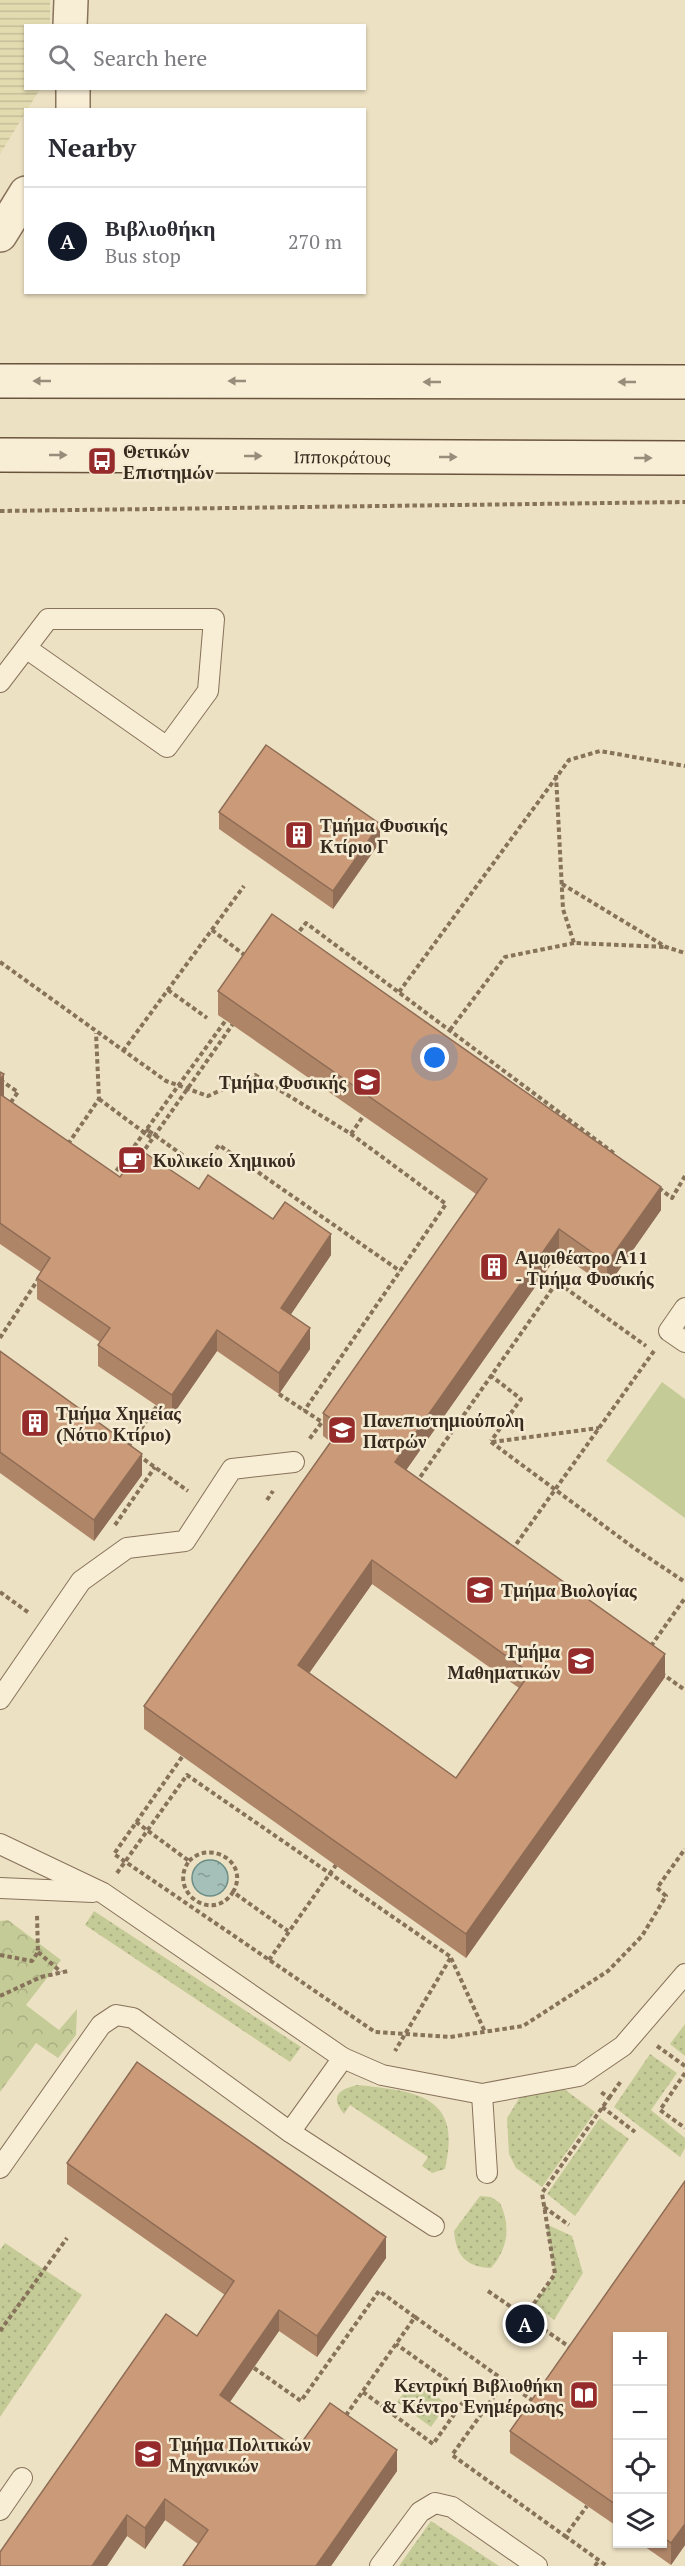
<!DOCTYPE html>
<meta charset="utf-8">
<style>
:root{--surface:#fff;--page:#f2f2f3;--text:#2b2b33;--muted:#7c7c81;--line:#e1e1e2;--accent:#111827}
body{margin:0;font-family:"PT Serif",serif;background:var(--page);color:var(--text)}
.controls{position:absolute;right:18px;bottom:18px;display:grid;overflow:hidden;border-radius:0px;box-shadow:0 2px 4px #0004}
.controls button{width:54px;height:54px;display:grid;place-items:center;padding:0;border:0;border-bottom:2px solid var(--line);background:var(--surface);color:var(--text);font:30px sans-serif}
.you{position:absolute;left:435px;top:1058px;width:21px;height:21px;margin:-15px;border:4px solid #fff;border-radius:50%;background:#1a73e8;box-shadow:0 0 0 9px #1a73e833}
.badge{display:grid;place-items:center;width:39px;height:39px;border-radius:50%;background:var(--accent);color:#fff;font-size:20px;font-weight:700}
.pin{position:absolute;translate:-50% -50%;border:3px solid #fff;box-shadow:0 2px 6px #0006}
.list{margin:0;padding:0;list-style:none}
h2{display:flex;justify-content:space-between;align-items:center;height:78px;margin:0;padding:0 24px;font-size:26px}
h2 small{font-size:20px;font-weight:400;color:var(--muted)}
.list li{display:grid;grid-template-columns:39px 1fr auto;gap:18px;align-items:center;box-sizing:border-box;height:108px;padding:0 24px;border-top:2px solid var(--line)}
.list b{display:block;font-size:22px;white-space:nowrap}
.list p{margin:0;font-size:20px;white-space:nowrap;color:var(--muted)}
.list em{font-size:20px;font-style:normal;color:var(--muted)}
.icon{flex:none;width:33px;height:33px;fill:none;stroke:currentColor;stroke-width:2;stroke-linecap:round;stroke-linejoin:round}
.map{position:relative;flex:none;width:685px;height:2566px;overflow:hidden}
.search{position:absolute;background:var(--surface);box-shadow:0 2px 4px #0004;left:24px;top:24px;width:342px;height:66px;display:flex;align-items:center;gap:15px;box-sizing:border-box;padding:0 21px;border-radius:0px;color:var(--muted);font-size:22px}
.panel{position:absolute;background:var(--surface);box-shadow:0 2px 4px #0004;left:24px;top:108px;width:342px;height:186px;border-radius:0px}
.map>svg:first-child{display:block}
</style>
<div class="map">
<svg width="685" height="2566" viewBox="0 0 685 2566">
<defs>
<pattern id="farmland-rules" width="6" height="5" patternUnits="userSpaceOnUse" patternTransform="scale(1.5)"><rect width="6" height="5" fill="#e3dbb0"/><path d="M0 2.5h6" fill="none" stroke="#c3bc97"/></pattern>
<pattern id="grass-dots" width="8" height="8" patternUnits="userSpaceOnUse" patternTransform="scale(1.5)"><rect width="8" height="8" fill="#c5cb97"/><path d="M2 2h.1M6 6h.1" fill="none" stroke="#aaae82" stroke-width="1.8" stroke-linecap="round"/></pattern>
<pattern id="park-crowns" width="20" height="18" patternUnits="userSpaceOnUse" patternTransform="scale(1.5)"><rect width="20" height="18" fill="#c5cb97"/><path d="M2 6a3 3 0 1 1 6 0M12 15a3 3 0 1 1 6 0" fill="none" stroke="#aaae82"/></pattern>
<pattern id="water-ripples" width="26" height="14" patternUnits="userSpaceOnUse" patternTransform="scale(1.5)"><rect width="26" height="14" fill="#a5c0b8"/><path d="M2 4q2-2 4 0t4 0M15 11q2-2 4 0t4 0" fill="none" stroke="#879c95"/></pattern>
</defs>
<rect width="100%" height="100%" fill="#ede1c3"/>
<path fill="url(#farmland-rules)" d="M0 0H50V25L26 26V88L40 89 0 154Z"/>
<g fill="url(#grass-dots)">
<path d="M94 1911 301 2047 290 2062 85 1925Z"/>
<path d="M685 2024V2056L670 2044Z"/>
<path d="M650 2054 677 2073 651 2110 685 2138V2148L680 2157 614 2107Z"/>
<path d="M357 2085C416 2091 463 2095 445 2169L432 2173 422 2166 428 2157 350 2105 344 2114C330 2096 338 2090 357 2085Z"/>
<path d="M564 2089 595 2112 542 2187 516 2168 509 2154 507 2118 520 2097Z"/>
<path d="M600 2118 629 2139 575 2216 547 2194Z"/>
<path d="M480 2196 491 2197 500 2203C511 2226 508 2249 491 2268 466 2267 456 2256 454 2231Z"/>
<path d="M546 2224 572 2236 583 2273 554 2320 534 2304 555 2274Z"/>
<path d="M5 2243 82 2295 0 2417V2250Z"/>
<path d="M413 2380 447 2404 431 2427 397 2402Z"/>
<path d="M431 2521 499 2566H399Z"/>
</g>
<path fill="url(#park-crowns)" d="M8 1920 61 1960 26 2005 59 2030 77 2009 76 2035 58 2058 36 2043 0 2092V1921Z"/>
<path fill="#c5cb97" d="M662 1382 685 1399V1518L606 1461Z"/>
<circle fill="url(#water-ripples)" stroke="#6c8e86" stroke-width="1.5" cx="210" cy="1878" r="18"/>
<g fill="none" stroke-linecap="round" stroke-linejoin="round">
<g stroke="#87725a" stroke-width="22">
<g id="lane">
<path d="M0 682 48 619H214L208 691 167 747 26 648"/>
<path d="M685 1308 669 1331 685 1342"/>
<path d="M0 1699 81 1581 127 1548 185 1541 232 1469 294 1462"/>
<path d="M0 1844 103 1893 343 2058"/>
<path d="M0 1888 93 1892"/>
<path d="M482 2094 487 2173"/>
<path d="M290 2132 434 2226"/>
<path d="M0 2168 101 2025 116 2015 133 2018 290 2132 343 2058 382 2075 482 2094 579 2076 623 2046 685 1974"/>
<path d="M0 2510 22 2478"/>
<path d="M380 2566 420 2512 435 2503 452 2507 537 2566"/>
</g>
</g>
<g stroke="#87725a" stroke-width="36">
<g id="street">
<path d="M70 26 71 0"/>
<path d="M73 110V88"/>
<path d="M0 235 26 193"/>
</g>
</g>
<g stroke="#69533d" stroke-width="36">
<g id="secondary">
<path d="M0 381 685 382"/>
<path id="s1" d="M0 455 685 458"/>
</g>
</g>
<g stroke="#87725a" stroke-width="4" stroke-dasharray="4.5 3" stroke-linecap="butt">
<path d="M0 511 685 502"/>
<path d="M556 775 563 909 574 943 666 947"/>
<path d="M562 884 666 947 685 953"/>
<path d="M212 930 247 957"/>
<path d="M295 937 306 923 615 1154"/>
<path d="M0 962 166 1081 208 1096 255 1075 351 1134 446 1204 304 1411"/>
<path d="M168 990 207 1018"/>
<path d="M399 992 569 760 600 751 685 766"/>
<path d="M450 1030 505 957 574 943"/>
<path d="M123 1051 244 886"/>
<path d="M0 1080 18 1092 9 1105"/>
<path d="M99 1099 153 1139"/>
<path d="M146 1129 149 1131"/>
<path d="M351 1134 366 1112"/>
<path d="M68 1144 99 1099 96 1033"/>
<path d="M167 1144 202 1169 219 1145 400 1271"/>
<path d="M141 1155 235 1021"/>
<path d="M659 1188 672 1198 685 1176"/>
<path d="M0 1338 39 1278"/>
<path d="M490 1375 521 1399 491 1441"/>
<path d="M279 1394 322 1422 308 1441"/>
<path d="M491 1442 634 1548 685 1582"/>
<path d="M492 1442 599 1428"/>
<path d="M128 1447 157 1406"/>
<path d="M138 1455 188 1491"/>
<path d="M416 1483 557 1282 646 1346"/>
<path d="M267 1500 273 1491"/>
<path d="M115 1525 155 1467"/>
<path d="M512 1550 654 1351"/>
<path d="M0 1592 29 1613"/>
<path d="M651 1646 685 1598"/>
<path d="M661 1673 685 1690"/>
<path d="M182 1757 114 1854 375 2032 450 2037 523 2026 608 1971 642 1936 666 1896 657 1888 685 1849"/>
<path d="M136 1822 189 1861C167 1892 213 1924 233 1892L288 1931"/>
<path d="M189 1861C211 1839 250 1863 233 1892"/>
<path d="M117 1873 187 1775 451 1957 395 2051"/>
<path d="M38 1952 61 1972"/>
<path d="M0 1955 32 1961 38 1952 37 1915"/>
<path d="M451 1958 485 2032"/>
<path d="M269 1960 336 1865"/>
<path d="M0 1996 41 1977 68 1971"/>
<path d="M657 2046 685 2066"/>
<path d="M685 2073 660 2110 685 2128"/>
<path d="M609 2098 621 2081"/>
<path d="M602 2107 635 2132"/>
<path d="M544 2207 569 2225"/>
<path d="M488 2291 571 2348"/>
<path d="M525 2316 555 2274 542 2193 609 2098 601 2092"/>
<path d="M415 2317 505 2381 452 2455 565 2536 587 2506"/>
<path d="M0 2331 67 2238"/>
<path d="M254 2368 301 2401 379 2291 415 2317 344 2418"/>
<path d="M505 2381 536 2403"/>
<path d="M363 2392 433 2444 468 2395 396 2344"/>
<path d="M565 2536 607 2566"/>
<path d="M595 2566 599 2560"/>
</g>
<use href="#lane" stroke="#f8eed6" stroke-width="20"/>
<use href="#street" stroke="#f8eed6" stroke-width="33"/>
<use href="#secondary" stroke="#f8eed6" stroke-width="33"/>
<g stroke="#87725a" stroke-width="4" stroke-dasharray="4.5 3" stroke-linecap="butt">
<path d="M149 1131 167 1144"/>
<path d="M112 1177 226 1020"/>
</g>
</g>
<g fill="#af8568" fill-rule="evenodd">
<path d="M219 812 380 842 333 909 219 829Z"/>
<path d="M218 991 661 1210 607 1287 559 1253 406 1470 665 1677 466 1958 144 1729V1706L331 1442 323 1436V1413L476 1194 218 1015ZM372 1584 519 1688 456 1778 309 1673Z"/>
<path d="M0 1072 3 1096 120 1177 199 1189 273 1219 331 1255 291 1314 310 1349 279 1394 217 1351 172 1416 98 1366V1345L100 1342 37 1299V1278L41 1272 0 1244Z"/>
<path d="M0 1351 142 1475 94 1541 0 1473Z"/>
<path d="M67 2163 386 2258 317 2357 279 2331 230 2402 297 2449 397 2471 331 2566H183L198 2544 165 2520 145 2549 127 2536 107 2566H0L197 2336 225 2295 67 2184Z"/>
<path d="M685 2181V2545L671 2565 641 2544H663V2337H618V2527L510 2453V2431Z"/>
</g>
<g fill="#8e6c55">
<path d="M380 824V842L333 909V891Z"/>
<path d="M4 1074V1096L0 1101V1080Z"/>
<path d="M661 1187V1210L607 1287V1263Z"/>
<path d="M559 1229V1253L395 1486V1462Z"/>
<path d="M331 1234V1255L281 1329V1308Z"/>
<path d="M310 1328V1349L279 1394V1373Z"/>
<path d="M217 1330V1351L172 1416V1395Z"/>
<path d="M142 1454V1475L94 1541V1520Z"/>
<path d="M372 1560V1584L298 1689V1665Z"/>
<path d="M665 1654V1677L466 1958V1934Z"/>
<path d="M386 2237V2258L317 2357V2336Z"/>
<path d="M279 2310V2331L220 2416V2395Z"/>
<path d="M397 2450V2471L331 2566H316Z"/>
<path d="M165 2499V2520L145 2549V2528Z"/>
<path d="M127 2515V2536L107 2566H92Z"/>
<path d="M685 2524V2545L671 2565V2543Z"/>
</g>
<g fill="#cb9b79" stroke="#8e6c55" stroke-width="1.5" fill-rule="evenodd">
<path d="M266 745 380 824 333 891 219 812Z"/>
<path d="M272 914 661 1187 607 1263 559 1229 395 1462 665 1654 466 1934 144 1706 342 1426 323 1413 487 1179 218 991ZM372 1560 530 1673 456 1778 298 1665Z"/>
<path d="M0 1072 4 1074 0 1080Z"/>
<path d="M0 1094 120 1177 139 1149 199 1189 208 1175 273 1219 285 1202 331 1234 281 1308 310 1328 279 1373 217 1330 172 1395 98 1345 110 1328 37 1278 50 1258 0 1223Z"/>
<path d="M0 1351 142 1454 94 1520 0 1452Z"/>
<path d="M137 2062 386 2237 317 2336 279 2310 220 2395 297 2449 330 2403 397 2450 316 2566H183L208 2530 165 2499 145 2528 127 2515 92 2566H0V2552L166 2314 197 2336 234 2281 67 2163Z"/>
<path d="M685 2181V2524L671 2543 663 2537V2337H618V2506L510 2431Z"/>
</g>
<defs><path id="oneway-solid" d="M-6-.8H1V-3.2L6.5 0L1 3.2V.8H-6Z" transform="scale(1.5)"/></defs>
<g fill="#988c7a">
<use href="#oneway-solid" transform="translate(42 381) rotate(-180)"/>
<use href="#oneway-solid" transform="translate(237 381) rotate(-180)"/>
<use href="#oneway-solid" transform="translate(432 382) rotate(-180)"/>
<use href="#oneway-solid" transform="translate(627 382) rotate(-180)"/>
<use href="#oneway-solid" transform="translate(58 455)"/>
<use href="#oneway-solid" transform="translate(253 456)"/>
<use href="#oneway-solid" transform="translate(448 457)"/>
<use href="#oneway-solid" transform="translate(643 458)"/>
</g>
<defs>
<g id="bus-square" transform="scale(1.5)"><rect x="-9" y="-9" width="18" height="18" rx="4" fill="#962b2c" stroke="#f5ebd2"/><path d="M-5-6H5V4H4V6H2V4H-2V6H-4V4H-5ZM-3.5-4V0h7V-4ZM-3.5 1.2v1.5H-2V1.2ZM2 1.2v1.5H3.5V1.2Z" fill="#fff"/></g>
<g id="building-square" transform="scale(1.5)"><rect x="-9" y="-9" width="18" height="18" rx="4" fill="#962b2c" stroke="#f5ebd2"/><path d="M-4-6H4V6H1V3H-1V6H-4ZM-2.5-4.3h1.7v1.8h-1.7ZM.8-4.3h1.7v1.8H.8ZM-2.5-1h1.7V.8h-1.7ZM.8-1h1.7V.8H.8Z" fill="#fff"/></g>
<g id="university-square" transform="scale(1.5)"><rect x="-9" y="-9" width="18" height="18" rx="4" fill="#962b2c" stroke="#f5ebd2"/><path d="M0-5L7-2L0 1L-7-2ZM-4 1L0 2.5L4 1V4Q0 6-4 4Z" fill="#fff"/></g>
<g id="cafe-square" transform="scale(1.5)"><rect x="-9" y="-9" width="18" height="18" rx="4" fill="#962b2c" stroke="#f5ebd2"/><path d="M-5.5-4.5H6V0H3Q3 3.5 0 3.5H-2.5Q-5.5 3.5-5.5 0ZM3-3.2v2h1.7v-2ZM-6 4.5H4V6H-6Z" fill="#fff"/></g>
<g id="library-square" transform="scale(1.5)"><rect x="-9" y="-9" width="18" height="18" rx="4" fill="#962b2c" stroke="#f5ebd2"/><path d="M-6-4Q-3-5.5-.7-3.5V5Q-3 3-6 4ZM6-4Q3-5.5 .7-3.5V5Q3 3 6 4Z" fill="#fff"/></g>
</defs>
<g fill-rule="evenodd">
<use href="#bus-square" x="102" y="461"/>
<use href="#building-square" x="299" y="835"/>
<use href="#university-square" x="367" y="1082"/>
<use href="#cafe-square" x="132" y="1160"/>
<use href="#building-square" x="494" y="1267"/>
<use href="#building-square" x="35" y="1423"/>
<use href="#university-square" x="342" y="1430"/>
<use href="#university-square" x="480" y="1590"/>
<use href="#university-square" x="581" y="1661"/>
<use href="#library-square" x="584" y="2395"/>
<use href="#university-square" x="148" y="2454"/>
</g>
<g text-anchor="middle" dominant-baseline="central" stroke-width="5" stroke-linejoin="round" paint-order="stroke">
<g font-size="18" font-weight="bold" fill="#372a1e" stroke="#f5ebd2" text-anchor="start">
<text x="123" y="451">Θετικών<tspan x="123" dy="21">Επιστημών</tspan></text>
<text x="320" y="825">Τμήμα Φυσικής<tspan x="320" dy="21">Κτίριο Γ</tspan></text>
<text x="346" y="1082" text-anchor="end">Τμήμα Φυσικής</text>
<text x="153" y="1160">Κυλικείο Χημικού</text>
<text x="515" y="1257">Αμφιθέατρο Α11<tspan x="515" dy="21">- Τμήμα Φυσικής</tspan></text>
<text x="56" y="1413">Τμήμα Χημείας<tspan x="56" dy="21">(Νότιο Κτίριο)</tspan></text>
<text x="363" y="1420">Πανεπιστημιούπολη<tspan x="363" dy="21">Πατρών</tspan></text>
<text x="501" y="1590">Τμήμα Βιολογίας</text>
<text x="560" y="1651" text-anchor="end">Τμήμα<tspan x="560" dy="21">Μαθηματικών</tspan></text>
<text x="563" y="2385" text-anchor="end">Κεντρική Βιβλιοθήκη<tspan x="563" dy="21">&amp; Κέντρο Ενημέρωσης</tspan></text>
<text x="169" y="2444">Τμήμα Πολιτικών<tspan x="169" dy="21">Μηχανικών</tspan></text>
</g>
<g font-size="18" fill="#372a1e" stroke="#f5ebd2">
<text stroke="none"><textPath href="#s1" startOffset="342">Ιπποκράτους</textPath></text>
</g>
</g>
</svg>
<div class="controls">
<button>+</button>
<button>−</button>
<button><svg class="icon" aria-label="locate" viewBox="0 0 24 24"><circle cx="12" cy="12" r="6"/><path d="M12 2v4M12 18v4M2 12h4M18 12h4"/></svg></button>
<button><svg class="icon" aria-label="layers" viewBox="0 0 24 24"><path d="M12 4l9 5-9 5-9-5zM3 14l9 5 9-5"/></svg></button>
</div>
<div class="you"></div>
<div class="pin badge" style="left:525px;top:2324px">A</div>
<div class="search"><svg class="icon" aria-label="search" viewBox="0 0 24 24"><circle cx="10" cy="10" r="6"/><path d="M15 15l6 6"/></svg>Search here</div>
<section class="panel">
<h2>Nearby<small></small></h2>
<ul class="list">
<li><span class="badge">A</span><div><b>Βιβλιοθήκη</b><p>Bus stop</p></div><em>270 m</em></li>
</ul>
</section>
</div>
